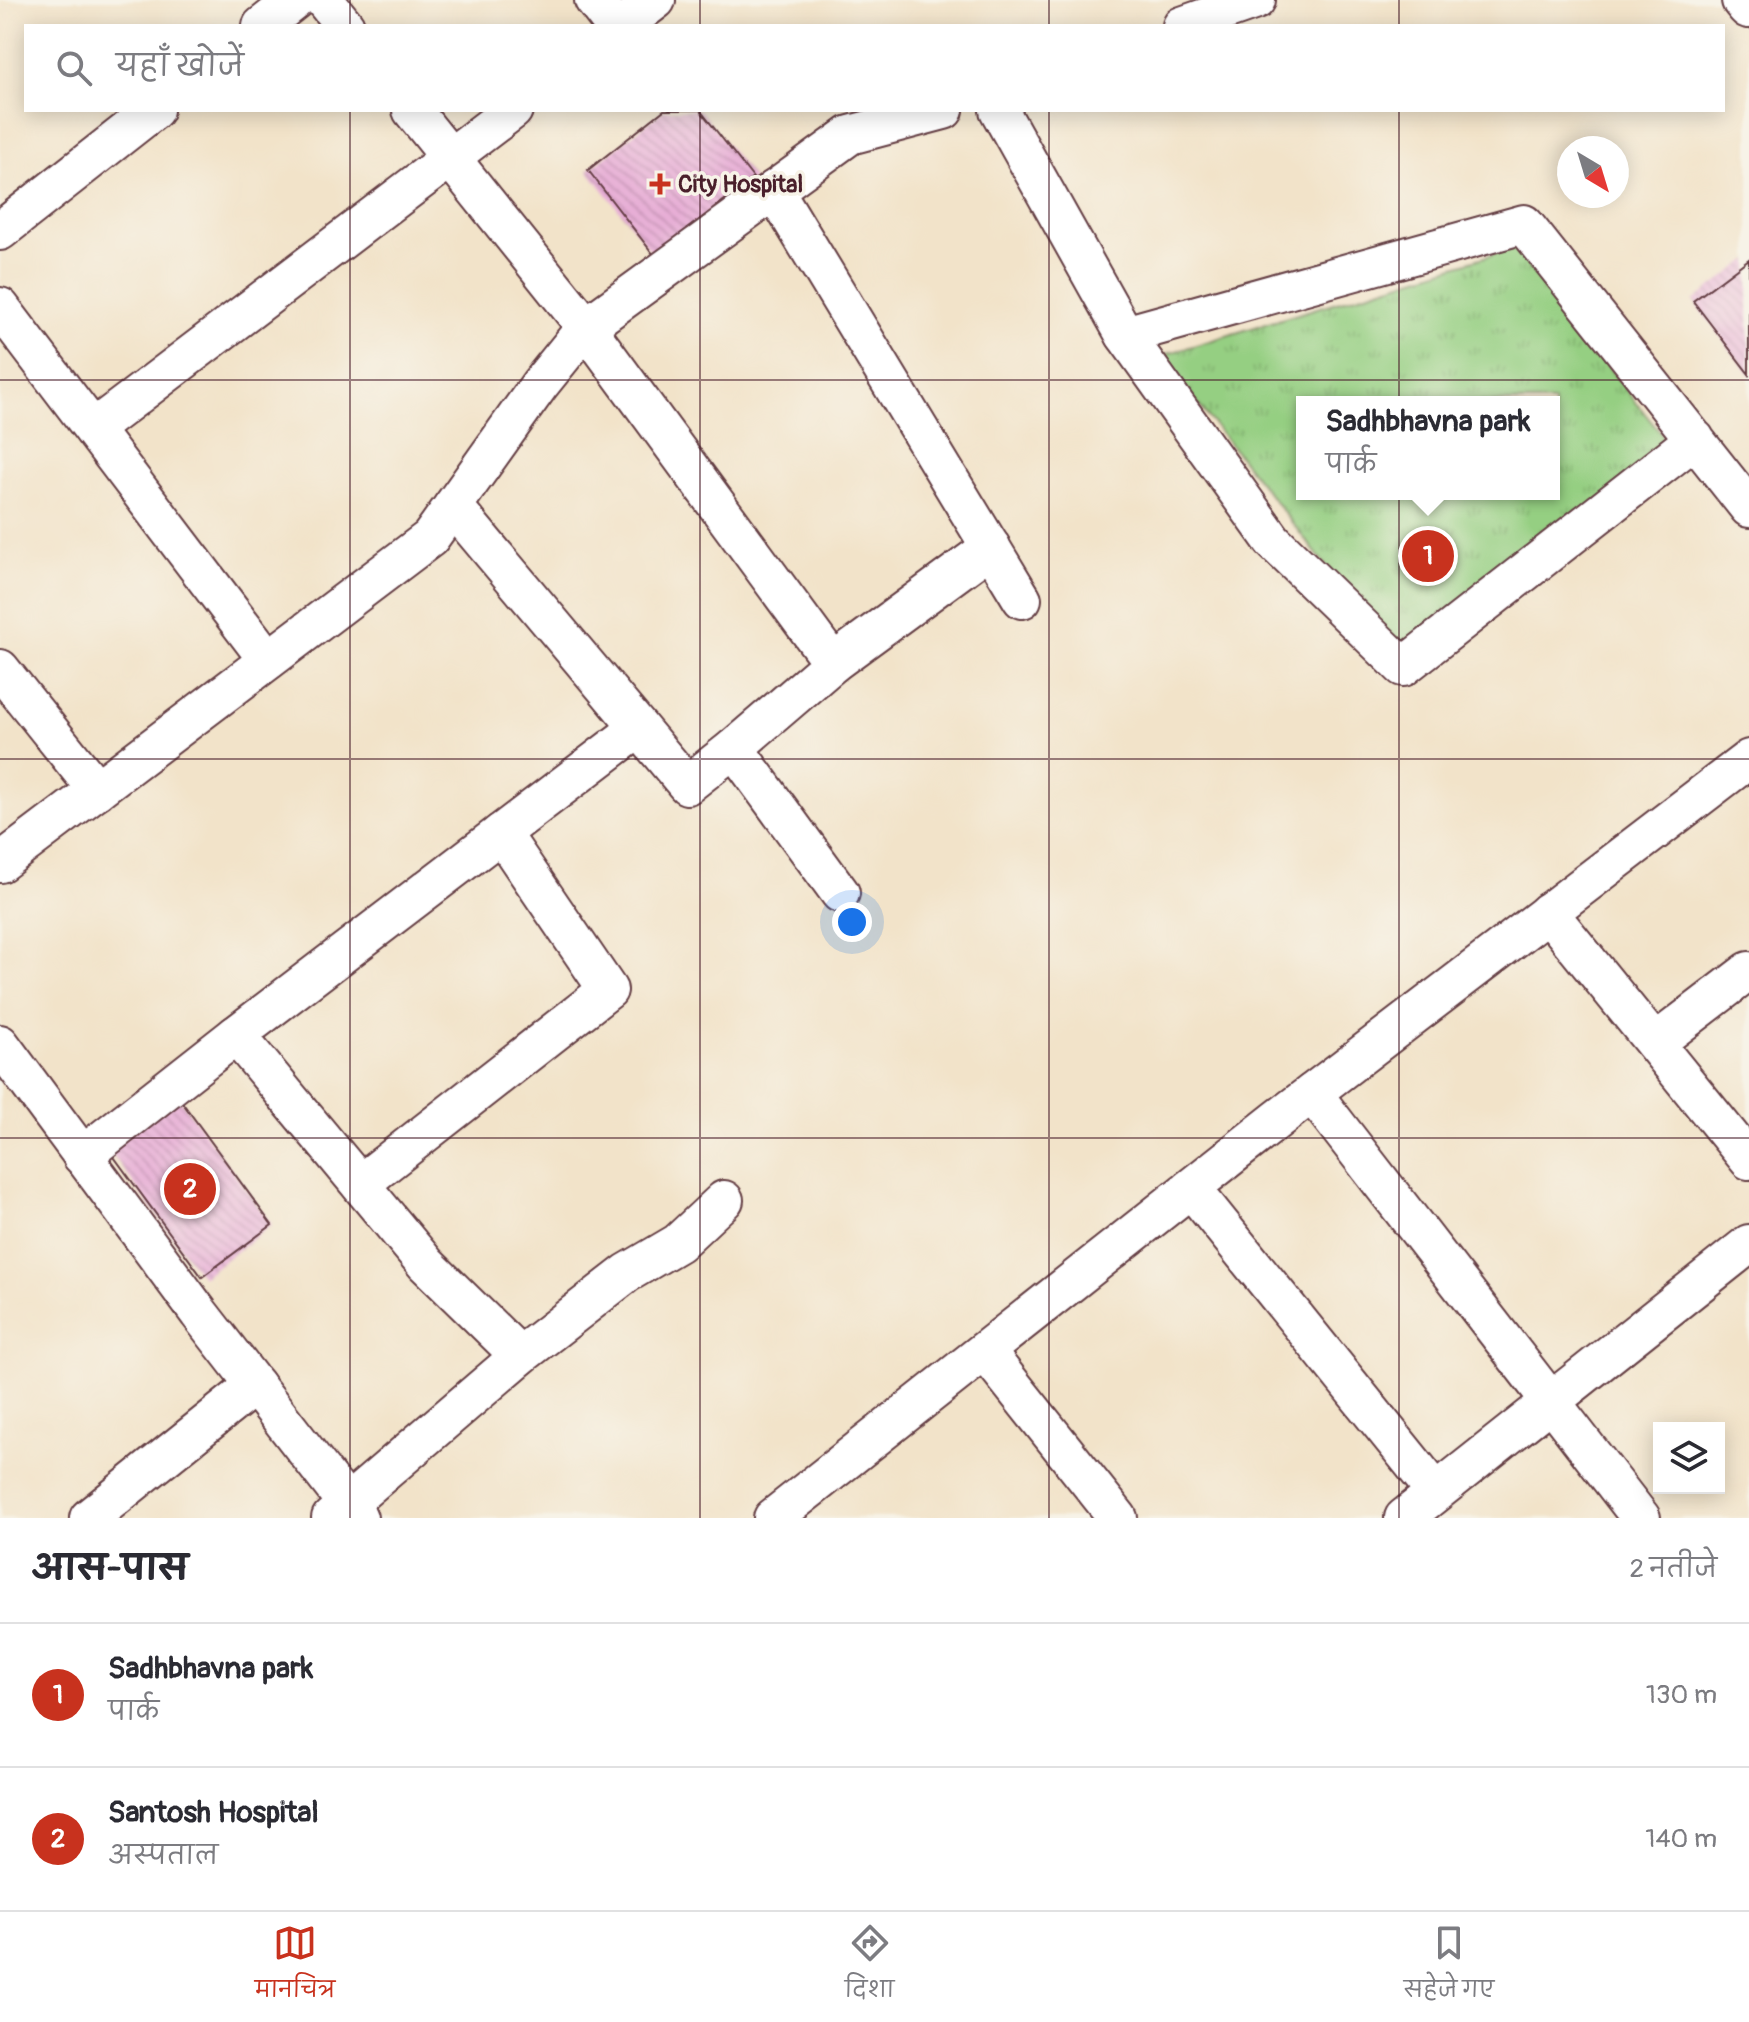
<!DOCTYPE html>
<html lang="hi">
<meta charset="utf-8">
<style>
:root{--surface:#fff;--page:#f2f2f3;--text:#2b2b33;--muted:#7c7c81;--line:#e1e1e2;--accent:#c8321e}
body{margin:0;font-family:Pangolin,"Playpen Sans Deva",sans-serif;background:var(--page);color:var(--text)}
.controls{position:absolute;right:24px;bottom:24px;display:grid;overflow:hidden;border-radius:0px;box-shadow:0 4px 20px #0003}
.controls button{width:72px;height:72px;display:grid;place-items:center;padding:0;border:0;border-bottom:2px solid var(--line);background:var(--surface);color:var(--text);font:40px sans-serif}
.compass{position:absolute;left:1557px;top:136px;width:72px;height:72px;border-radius:50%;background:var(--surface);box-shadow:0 4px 20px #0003;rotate:142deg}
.you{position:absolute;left:852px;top:922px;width:28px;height:28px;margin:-20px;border:6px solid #fff;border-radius:50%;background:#1a73e8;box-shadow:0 0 0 12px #1a73e833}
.badge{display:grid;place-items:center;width:52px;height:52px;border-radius:50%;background:var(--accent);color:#fff;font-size:26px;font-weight:700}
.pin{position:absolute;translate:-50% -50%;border:4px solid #fff;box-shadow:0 2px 8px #0006}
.popup{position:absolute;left:1296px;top:396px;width:264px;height:104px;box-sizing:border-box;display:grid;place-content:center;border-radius:0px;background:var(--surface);filter:drop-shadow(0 2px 6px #0005);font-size:26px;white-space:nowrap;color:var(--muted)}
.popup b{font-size:30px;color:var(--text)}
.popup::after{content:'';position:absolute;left:50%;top:100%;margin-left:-16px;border:16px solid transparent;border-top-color:var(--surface)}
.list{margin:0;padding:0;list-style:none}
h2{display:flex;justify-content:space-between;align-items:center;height:104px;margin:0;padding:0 32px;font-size:34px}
h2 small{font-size:26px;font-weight:400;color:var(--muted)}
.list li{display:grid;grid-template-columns:52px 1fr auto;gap:24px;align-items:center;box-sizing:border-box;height:144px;padding:0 32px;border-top:2px solid var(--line)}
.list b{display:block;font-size:30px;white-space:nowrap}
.list p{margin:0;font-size:26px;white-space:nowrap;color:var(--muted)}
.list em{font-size:26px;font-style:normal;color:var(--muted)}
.icon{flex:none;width:44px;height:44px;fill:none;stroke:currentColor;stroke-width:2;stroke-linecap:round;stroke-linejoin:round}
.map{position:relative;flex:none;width:1749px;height:1518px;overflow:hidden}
.search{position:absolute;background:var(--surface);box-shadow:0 4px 20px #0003;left:24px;right:24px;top:24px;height:88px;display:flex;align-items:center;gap:20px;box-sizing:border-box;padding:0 28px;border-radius:0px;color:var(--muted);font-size:30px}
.sheet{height:392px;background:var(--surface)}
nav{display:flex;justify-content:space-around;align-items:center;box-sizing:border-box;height:112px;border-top:2px solid var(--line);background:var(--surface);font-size:22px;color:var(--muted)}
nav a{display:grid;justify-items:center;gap:4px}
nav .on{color:var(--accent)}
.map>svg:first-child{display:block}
</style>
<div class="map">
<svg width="1749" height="1518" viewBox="0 0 1749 1518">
<defs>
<pattern id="grass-tufts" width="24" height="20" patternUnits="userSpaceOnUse" patternTransform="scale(2)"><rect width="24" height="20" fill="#95cf82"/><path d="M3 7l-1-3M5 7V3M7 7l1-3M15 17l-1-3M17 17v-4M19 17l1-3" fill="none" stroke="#82b170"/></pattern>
<pattern id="building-back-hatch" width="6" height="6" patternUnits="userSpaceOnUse" patternTransform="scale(2)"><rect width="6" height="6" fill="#e7aed6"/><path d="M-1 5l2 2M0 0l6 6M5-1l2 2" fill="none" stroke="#c895b8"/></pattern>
</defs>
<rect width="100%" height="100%" fill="#f7f3e8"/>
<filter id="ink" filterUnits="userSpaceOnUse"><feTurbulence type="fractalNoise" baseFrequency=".0125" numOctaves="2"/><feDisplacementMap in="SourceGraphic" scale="16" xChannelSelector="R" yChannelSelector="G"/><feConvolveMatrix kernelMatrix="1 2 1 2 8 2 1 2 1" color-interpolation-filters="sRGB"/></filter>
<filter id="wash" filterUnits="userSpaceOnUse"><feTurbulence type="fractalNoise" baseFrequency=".006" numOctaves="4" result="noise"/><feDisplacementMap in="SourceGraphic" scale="32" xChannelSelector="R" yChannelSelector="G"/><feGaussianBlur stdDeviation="1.8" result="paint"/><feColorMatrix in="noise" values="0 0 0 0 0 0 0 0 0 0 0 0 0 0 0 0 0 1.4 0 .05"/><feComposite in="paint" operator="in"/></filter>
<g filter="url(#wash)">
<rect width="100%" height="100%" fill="#f2e3c9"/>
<path fill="url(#grass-tufts)" stroke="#707756" stroke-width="2" fill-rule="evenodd" d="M1514 248 1673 449 1403 663 1160 356ZM1302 402H1554V494H1302Z"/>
<g id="blocks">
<g fill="url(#building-back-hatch)">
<path d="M664 110H700L753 178 654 255 588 170Z"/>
<path d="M1749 259V374L1693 301Z"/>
<path d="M179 1098 272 1225 202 1277 109 1150Z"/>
</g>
</g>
</g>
<g filter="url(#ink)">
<use href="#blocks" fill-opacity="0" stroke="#633c43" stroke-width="2"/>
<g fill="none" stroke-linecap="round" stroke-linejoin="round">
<g stroke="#633c43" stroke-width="42">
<g id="minor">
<path d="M324 0 345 26"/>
<path d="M594 0 614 26"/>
<path d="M262 26 295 0"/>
<path d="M622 26 656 0"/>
<path d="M1182 26 1256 0"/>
<path d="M412 110 586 327 833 663 734 748 840 893"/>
<path d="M999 110 1125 335"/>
<path d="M774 190 1022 599"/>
<path d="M0 231 154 110"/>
<path d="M0 307 268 660"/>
<path d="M93 429 513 110"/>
<path d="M1695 439 1403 667 1273 541 1125 335 1524 224 1749 508"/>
<path d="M453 506 687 785 734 748"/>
<path d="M833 663 991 547"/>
<path d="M0 669 97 790"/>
<path d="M0 863 430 538 540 384 586 327 850 135 944 110"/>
<path d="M1548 912 1749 1160"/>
<path d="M1655 1043 1749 971"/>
<path d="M0 1044 199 1313 358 1518"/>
<path d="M1312 1093 1641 1518"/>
<path d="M82 1156 236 1035"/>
<path d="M360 1184 608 990 501 833"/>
<path d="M1191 1188 1436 1492"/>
<path d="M985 1351 1118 1518"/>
<path d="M520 1356 426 1264 236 1035 639 728"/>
<path d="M89 1518 255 1385"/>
<path d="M331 1518 520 1356 627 1273 678 1243 724 1200"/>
<path d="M773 1518 1278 1119 1749 759"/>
<path d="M1404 1518 1749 1244"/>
</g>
</g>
<g stroke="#633c43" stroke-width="48">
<path id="tertiary" d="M1744 0 1749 6"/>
</g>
<use href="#minor" stroke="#fff" stroke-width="38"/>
<use href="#tertiary" stroke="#fff" stroke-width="44"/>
</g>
</g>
<path fill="none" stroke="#4a1f2b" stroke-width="2" stroke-opacity="0.55" d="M350 0V26M700 0V26M1049 0V26M1399 0V26M350 110V1518M700 110V1518M1049 110V1518M1399 110V1518M0 380H1749M0 759H1749M0 1138H1749"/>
<path fill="#c8321e" stroke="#f7f3e8" stroke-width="3" d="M656 172h8v8h8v8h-8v8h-8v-8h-8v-8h8z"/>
<g text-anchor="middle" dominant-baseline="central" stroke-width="7" stroke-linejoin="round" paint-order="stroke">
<g font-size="24" font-weight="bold" fill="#4a1f2b" stroke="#f7f3e8" text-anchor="start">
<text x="678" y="184">City Hospital</text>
</g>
</g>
</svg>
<div class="controls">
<button><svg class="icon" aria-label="layers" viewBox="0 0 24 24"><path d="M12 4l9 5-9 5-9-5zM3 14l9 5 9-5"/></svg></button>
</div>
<svg class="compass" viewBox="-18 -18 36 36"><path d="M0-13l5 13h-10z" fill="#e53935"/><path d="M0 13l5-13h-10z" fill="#7c7c81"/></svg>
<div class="you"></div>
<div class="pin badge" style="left:1428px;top:556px">1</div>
<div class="popup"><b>Sadhbhavna park</b>पार्क</div>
<div class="pin badge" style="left:190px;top:1189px">2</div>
<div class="search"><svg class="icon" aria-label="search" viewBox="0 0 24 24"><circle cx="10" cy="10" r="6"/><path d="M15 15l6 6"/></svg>यहाँ खोजें</div>
</div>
<section class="sheet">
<h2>आस-पास<small>2 नतीजे</small></h2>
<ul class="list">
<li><span class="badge">1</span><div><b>Sadhbhavna park</b><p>पार्क</p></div><em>130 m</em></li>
<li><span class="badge">2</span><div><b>Santosh Hospital</b><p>अस्पताल</p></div><em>140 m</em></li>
</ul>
</section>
<nav>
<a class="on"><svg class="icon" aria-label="map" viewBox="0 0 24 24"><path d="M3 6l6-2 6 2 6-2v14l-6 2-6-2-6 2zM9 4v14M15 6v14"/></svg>मानचित्र</a>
<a><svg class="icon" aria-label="directions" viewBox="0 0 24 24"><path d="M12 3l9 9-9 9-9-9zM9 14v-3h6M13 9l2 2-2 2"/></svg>दिशा</a>
<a><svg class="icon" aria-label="saved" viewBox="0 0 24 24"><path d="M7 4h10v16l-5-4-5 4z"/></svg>सहेजे गए</a>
</nav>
